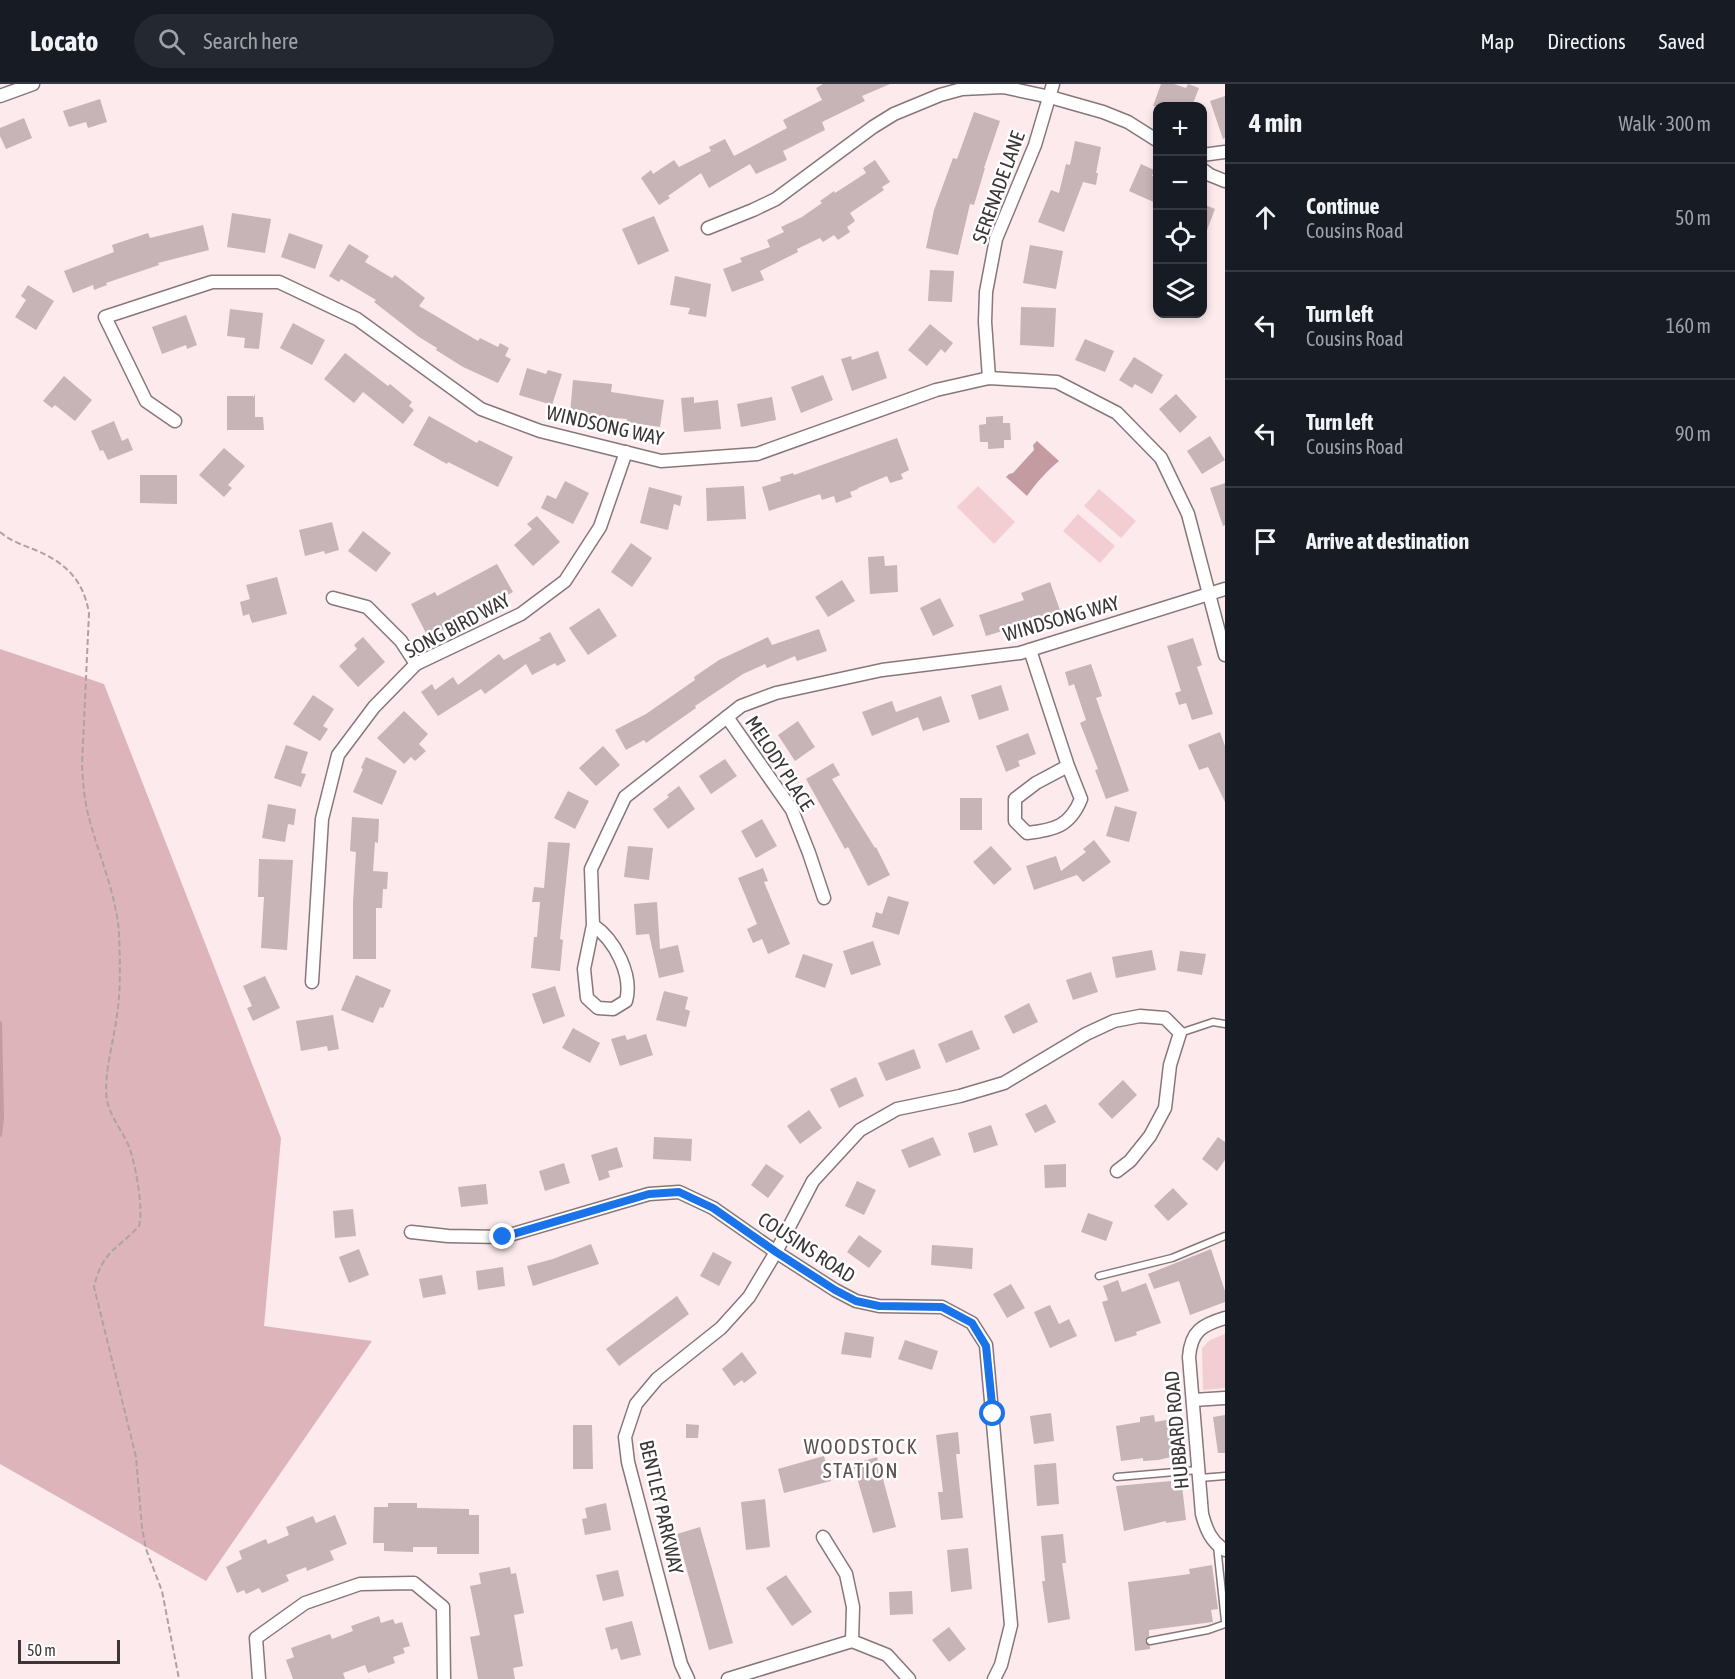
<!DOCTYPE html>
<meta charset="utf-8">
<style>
:root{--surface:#171b24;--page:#242831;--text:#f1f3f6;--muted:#9ea1a6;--line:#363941}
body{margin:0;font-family:"Asap Condensed",sans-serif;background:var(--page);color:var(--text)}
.controls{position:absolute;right:18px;top:18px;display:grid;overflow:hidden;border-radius:12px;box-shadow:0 3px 9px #0003}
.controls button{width:54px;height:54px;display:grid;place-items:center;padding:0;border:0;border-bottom:2px solid var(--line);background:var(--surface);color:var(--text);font:30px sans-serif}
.scale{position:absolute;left:18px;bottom:15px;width:102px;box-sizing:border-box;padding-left:6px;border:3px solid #3d3637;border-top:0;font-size:16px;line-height:21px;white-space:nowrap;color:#3d3637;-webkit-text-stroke:4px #fff;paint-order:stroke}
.stop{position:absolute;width:18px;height:18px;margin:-14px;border:4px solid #1a73e8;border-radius:50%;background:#fff}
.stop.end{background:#1a73e8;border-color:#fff;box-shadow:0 2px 6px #0008}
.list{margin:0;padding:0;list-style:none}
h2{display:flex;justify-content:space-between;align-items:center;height:78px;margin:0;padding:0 24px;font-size:26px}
h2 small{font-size:20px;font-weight:400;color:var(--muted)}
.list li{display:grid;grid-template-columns:39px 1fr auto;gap:18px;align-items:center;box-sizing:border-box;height:108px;padding:0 24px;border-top:2px solid var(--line)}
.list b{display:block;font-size:22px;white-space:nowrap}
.list p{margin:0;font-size:20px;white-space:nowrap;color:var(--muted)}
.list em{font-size:20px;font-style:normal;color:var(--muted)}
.icon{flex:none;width:33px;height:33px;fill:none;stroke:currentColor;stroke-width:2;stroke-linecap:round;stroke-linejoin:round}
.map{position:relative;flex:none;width:1225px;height:1595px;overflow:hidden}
header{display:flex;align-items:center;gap:36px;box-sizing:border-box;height:84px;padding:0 30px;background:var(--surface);border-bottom:2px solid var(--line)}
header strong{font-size:28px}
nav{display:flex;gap:33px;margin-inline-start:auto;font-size:21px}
.search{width:420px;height:54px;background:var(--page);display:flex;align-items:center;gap:15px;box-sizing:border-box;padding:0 21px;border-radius:33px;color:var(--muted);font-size:22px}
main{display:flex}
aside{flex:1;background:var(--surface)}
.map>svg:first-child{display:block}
</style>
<header>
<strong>Locato</strong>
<div class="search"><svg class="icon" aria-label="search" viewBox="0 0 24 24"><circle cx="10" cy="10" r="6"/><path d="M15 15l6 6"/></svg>Search here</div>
<nav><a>Map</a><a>Directions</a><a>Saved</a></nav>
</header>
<main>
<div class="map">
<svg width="1225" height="1595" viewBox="0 0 1225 1595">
<rect width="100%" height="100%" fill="#fceaec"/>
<g fill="#f2ced2">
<path d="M978 402 1015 438 994 460 957 423Z"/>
<path d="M1099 405 1136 437 1121 454 1084 422Z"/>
<path d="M1078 430 1115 462 1100 479 1063 447Z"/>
<path d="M1225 1250V1304L1203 1306 1202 1264 1210 1256Z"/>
</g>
<path fill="#ddb4b9" d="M0 565 104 600 281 1054 264 1242 372 1257 206 1497 0 1380Z"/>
<path fill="#c39ba0" d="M1037 357 1059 377C1047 387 1036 399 1027 412L1006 393 1009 390 1013 389 1034 366 1033 361Z"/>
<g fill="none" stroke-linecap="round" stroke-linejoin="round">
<path stroke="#c39ba0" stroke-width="4" d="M0 939 2 1034 0 1051"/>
</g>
<g fill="#c6b4b6">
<path d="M823 0H890L862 12 865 17 822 38 825 46 783 67 787 76 756 90 750 80 709 104 701 89 668 112 670 114 659 121 641 94 651 86 653 90 674 76 679 83 711 67 709 63 725 55 734 72 787 44 783 36 822 16 816 4Z"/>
<path d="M1161 0H1174L1186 4 1188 0 1199 4 1192 22H1153Z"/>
<path d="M1225 12V54L1223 55 1210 17Z"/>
<path d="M100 15 107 38 88 44 86 38 69 43 63 27Z"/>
<path d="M974 28 1000 37 984 84H985L974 121 970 120 958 171 926 164 934 126 953 74 957 75Z"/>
<path d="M24 34 32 54 6 65 0 52V44Z"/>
<path d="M1075 57 1101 63 1096 89H1098L1096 101 1083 98 1064 148 1038 138 1051 106 1059 109 1066 80 1070 81Z"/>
<path d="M875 76 890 98 882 103 884 106 850 129 855 137 847 143 850 148 838 156 834 151 823 158 820 154 797 165 798 168 760 187 764 196 732 208 723 185 742 178 740 174 770 163 767 156 784 148 781 143 802 133 822 119 820 117 834 107 835 109 866 89 863 84Z"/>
<path d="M1141 80 1154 86 1152 92 1158 94V120L1129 107Z"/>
<path d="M1203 120 1215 125 1204 154H1203Z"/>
<path d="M232 129 271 135 265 169 227 163Z"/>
<path d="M654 132 669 167 638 181 622 145Z"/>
<path d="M203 141 209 166 158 179 159 181 106 199 107 201 94 206 93 201 73 209 64 187 114 168 112 161 148 149 150 154Z"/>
<path d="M289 149 323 161 315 185 281 173Z"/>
<path d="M349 160 369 172 365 178 392 194 395 191 425 214 419 222 478 257 480 254 498 263 500 259 509 264 505 272 511 275 498 299 463 283 436 266 437 264 419 253 374 218 376 216 341 195 339 198 329 192Z"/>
<path d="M1030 161 1063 167 1056 205 1023 199Z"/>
<path d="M930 186 954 187 952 218 928 217Z"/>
<path d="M675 192 711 200 706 233 688 230 690 224 670 221Z"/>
<path d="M28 201 54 217 36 246 15 233 26 216 21 212Z"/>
<path d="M1021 223 1056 224 1054 263 1020 261Z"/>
<path d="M230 225 263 229 259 265 244 264 245 254 227 252Z"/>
<path d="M186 231 197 261 187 265 186 261 162 270 152 243Z"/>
<path d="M293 239 325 256 312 281 280 264Z"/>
<path d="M930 240 953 259 945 269 941 265 927 282 908 266Z"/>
<path d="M1085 255 1114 267 1105 288 1075 276Z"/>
<path d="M878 267 887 294 852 307 841 275 851 272 852 276Z"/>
<path d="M345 269 388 302 390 300 412 318 409 322 414 326 403 340 363 308 354 319 324 295Z"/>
<path d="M1134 273 1163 291 1152 310 1135 300 1132 304 1119 296Z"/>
<path d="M527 284 546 290 548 286 562 290 552 321 519 311Z"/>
<path d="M823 291 833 316 801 329 791 303Z"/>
<path d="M64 292 92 316 75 337 55 321 52 324 43 317Z"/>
<path d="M573 296 612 300 611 308 664 316 660 343 626 338 627 335 570 330Z"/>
<path d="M255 310V333H263L264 346H227V312H253V314Z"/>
<path d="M1176 310 1197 333 1180 349 1159 325Z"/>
<path d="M694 313V319L718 316 721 345 684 348 681 314Z"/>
<path d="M772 313 776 336 741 343 737 320Z"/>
<path d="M429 332 477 359 479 356 513 373 498 403 448 378 447 380 413 361Z"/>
<path d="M1003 332V339H1010L1011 356H1004V364L988 365V358H980L979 341 986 340V333Z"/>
<path d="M114 337 122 357 128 354 133 366 108 376 103 366 100 367 91 347Z"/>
<path d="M1210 352 1225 376 1202 390 1187 367Z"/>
<path d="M897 354 909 386 901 390 903 395 890 399 887 392 858 404V405L850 408 852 413 836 419 834 412 822 416 820 410 769 427 762 403 781 397 780 393 793 389 794 391Z"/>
<path d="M224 364 245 382 228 401 232 404 224 413 199 391Z"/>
<path d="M140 391H177V420L140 419Z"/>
<path d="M565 397 589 409 573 440 541 424 547 411 556 415Z"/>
<path d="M1225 399V441L1223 442 1210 404Z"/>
<path d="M744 402 746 435 707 437 706 404Z"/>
<path d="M649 403 682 412 680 422 674 420 668 446 640 439Z"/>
<path d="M537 432 560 458 533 482 514 461 532 445 527 440Z"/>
<path d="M332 438 339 466 325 470 324 467 305 472 299 446Z"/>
<path d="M363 447 391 469 376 488 348 467Z"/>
<path d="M631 459 652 474 632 503 611 488Z"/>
<path d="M884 472 885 482 897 481 898 508 870 510 868 473Z"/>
<path d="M497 480 513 508 443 545 444 547 429 555 411 520 435 508 437 512Z"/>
<path d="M277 493 287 530 252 539 249 530 243 532 240 518 250 515 246 501Z"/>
<path d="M842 496 855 517 828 533 815 513Z"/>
<path d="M1050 498 1061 529 986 552 979 531 1024 516 1021 509Z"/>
<path d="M940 514 954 542 933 552 920 524Z"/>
<path d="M599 524 617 552 588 571 569 544Z"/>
<path d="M819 545 827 567 797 577 795 572 767 584 765 580 743 590 695 622 696 624 646 659 644 656 626 666 615 646 646 630 695 596 694 593 719 576 768 553 772 561Z"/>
<path d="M550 548 566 577 557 582 555 579 532 591 526 580 485 610 481 605 438 632 421 608 432 600 435 606 453 593 458 601 499 570 504 576 541 556 539 554Z"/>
<path d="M363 553 385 578 358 603 339 582 357 565 354 561Z"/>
<path d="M1193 554 1202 581 1197 583 1213 630 1192 636 1186 619 1179 621 1175 609 1181 607 1167 562Z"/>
<path d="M1091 580 1102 612 1096 614 1129 707 1106 715 1095 686 1098 685 1080 639 1086 636 1074 600 1069 602 1065 588Z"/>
<path d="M1001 601 1009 626 979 636 971 611Z"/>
<path d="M313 611 334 625 323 642 328 645 320 657 293 640Z"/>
<path d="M941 612 950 638 923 647 918 633 872 652 862 628 892 617 896 628Z"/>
<path d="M404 627 428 650 419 660 426 667 415 677 411 673 404 680 377 654Z"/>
<path d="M798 637 815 663 795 677 778 651Z"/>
<path d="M1220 648 1225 662V718L1208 683 1199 686 1188 661Z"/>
<path d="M1028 649 1036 670 1018 677 1020 682 1006 688 996 662Z"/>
<path d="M286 661 308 668 301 689 306 690 301 703 274 694Z"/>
<path d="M603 662 620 681 596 702 579 684Z"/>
<path d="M366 673 397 687 382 721 353 708 363 685 361 684Z"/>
<path d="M725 675 737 692 711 710 699 692Z"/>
<path d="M833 679 840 691 832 695 875 764 876 763 890 791 868 802 848 763 845 765 806 695Z"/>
<path d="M679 702 695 725 668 745 653 725 669 713 667 711Z"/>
<path d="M568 707 589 717 575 745 554 734Z"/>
<rect x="960" y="714" width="22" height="32"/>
<path d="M268 720 296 725 294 741 288 740 285 758 262 754Z"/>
<path d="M1115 722 1137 728 1129 758 1106 752Z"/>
<path d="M352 733 379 735 378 759 375 758 373 787 388 788 387 805H383L382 824H376V875H353V818L356 768 350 767Z"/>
<path d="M762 735 777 762 756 774 741 747Z"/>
<path d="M1094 756 1111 778 1083 798 1077 791 1034 806 1026 782 1056 772 1061 787 1086 768 1083 765Z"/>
<path d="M548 758 570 759 560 855 563 856 560 887 531 884 534 853H537L540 818H532L534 803 544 804Z"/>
<path d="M628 762 653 764 649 796 624 793Z"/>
<path d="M991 762 1012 785 994 801 973 778Z"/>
<path d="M259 775 293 776 287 866 261 864 264 813H258Z"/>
<path d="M763 784 768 797 764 798 790 860 768 870 762 855 753 859 747 845 757 840 738 794Z"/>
<path d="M888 812 909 818 899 851 872 843 876 828 882 830Z"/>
<path d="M657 818 660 865 678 861 684 888 659 894 649 850 636 851 634 820Z"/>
<path d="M873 857 881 881 851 891 843 867Z"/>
<path d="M1152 866 1156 886 1116 894 1112 873Z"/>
<path d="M1180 867 1206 870 1202 891 1177 887Z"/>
<path d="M803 870 833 880 825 904 795 893Z"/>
<path d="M1091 888 1098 908 1073 916 1066 896Z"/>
<path d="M356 891 391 906 383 924 380 923 373 939 341 926Z"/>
<path d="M265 892 280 924 253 937 247 924 252 922 243 902Z"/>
<path d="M555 902 565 932 543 940 532 910Z"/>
<path d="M664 907 688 913 685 925 690 927 686 943 656 936Z"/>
<path d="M1029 919 1038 938 1013 950 1004 932Z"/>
<path d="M333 931 339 965 328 967 327 962 301 967 296 937Z"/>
<path d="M573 944 600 959 590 979 562 964Z"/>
<path d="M972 946 980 965 946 979 938 960Z"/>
<path d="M646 950 653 971 620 982 611 955 625 951 627 956Z"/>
<path d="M914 965 921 984 886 997 878 979Z"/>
<path d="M856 993 864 1012 839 1024 830 1005Z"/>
<path d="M1123 996 1137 1011 1112 1035 1098 1020Z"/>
<path d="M1046 1020 1056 1038 1035 1049 1025 1030Z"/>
<path d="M809 1026 822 1044 800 1060 787 1042Z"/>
<path d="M991 1041 998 1061 974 1069 968 1049Z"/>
<path d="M654 1053 692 1055 691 1077 653 1075Z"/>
<path d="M933 1053 941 1071 909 1084 901 1066Z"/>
<path d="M1218 1053 1225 1058V1076L1217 1087 1202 1075Z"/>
<path d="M617 1063 623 1083 608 1087 610 1093 599 1097 591 1071Z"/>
<path d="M564 1079 570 1099 545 1107 539 1087Z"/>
<path d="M766 1080 784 1092 768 1114 751 1101Z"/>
<path d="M1066 1080V1103L1045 1104 1044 1081Z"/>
<path d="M857 1097 876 1106 864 1131 845 1122Z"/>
<path d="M486 1100 488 1120 461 1123 458 1103Z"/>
<path d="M1173 1104 1188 1120 1168 1137 1154 1122Z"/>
<path d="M353 1125 356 1152 335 1154 333 1127Z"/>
<path d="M1088 1129 1113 1138 1106 1157 1081 1148Z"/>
<path d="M859 1151 882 1167 869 1184 847 1168Z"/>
<path d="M591 1160 599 1180 533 1202 527 1182 553 1175Z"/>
<path d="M932 1161 973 1164 972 1185 931 1181Z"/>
<path d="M359 1165 369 1191 349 1199 339 1173Z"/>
<path d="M1211 1165 1225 1207V1218L1190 1231 1179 1197 1154 1205 1148 1190Z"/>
<path d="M713 1168 732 1178 719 1202 700 1192Z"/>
<path d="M503 1183 505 1202 478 1206 476 1187Z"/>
<path d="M442 1191 446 1210 423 1214 419 1195Z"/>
<path d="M1118 1196 1122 1208 1146 1199 1161 1239 1136 1248 1137 1251 1115 1258 1102 1218 1108 1216 1103 1202Z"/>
<path d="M1011 1200 1025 1224 1007 1234 993 1210Z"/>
<path d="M677 1212 689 1230 619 1282 606 1265Z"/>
<path d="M1050 1221 1059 1240 1069 1235 1077 1252 1050 1264 1034 1228Z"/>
<path d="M845 1248 874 1253 871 1274 841 1270Z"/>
<path d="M905 1256 938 1267 932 1286 898 1275Z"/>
<path d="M742 1268 757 1289 744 1299 742 1296 734 1302 722 1285Z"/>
<path d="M1051 1329 1054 1357 1034 1360 1030 1332Z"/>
<path d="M1154 1331 1155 1338 1178 1334 1184 1370 1158 1376 1143 1377V1374L1121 1377 1116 1342 1140 1338V1333Z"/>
<path d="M1225 1331V1369H1218L1213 1333Z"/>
<path d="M686 1340 699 1341 698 1354H686Z"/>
<path d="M573 1341H592L593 1385H573Z"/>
<path d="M958 1348 960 1370H956L963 1434 941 1436 938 1408H943L936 1351Z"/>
<path d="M824 1372 831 1397 784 1409 778 1385Z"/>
<path d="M877 1373 896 1443 873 1449 853 1380Z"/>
<path d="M1056 1379 1059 1420 1037 1422 1034 1381Z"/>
<path d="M1171 1397V1404L1182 1402 1186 1436 1166 1439V1437L1124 1447 1116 1402Z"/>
<path d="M765 1415 770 1463 746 1466 741 1418Z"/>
<path d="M388 1419H417V1424L469 1425V1431H479V1470H437V1463H413V1468L384 1467V1459H373L374 1423H388Z"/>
<path d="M606 1419 611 1446 585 1451 582 1435 587 1434 585 1424Z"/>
<path d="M335 1431 347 1460 330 1467 334 1476 307 1487 306 1483 286 1491 289 1497 262 1509 259 1504 246 1510 244 1506 237 1509 226 1483 242 1475 239 1467 266 1455 268 1460 289 1451 286 1443 313 1432 316 1439Z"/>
<path d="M700 1443 733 1559 709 1566 677 1450Z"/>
<path d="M1063 1450 1066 1479H1062L1070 1535 1048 1539 1042 1497H1045L1041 1452Z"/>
<path d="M968 1464 972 1505 951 1508 947 1466Z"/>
<path d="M1212 1481 1218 1525 1211 1526 1213 1538 1149 1546V1552L1145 1557 1150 1562V1565L1135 1567 1128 1498 1190 1490 1189 1485Z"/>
<path d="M510 1483 511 1490 516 1489 524 1529 514 1531 523 1582 513 1584 515 1595H478L470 1553 480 1551 470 1502 481 1500 479 1489Z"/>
<path d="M618 1486 624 1512 603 1517 596 1491Z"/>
<path d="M786 1491 812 1528 792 1542 766 1504Z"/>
<path d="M912 1507 913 1530 890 1531 889 1508Z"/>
<path d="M379 1532 381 1539 393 1535 395 1540 402 1538 410 1562 403 1564 405 1569 393 1573 395 1579 368 1589 365 1581 343 1589 345 1595H293L286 1576 294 1573 291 1564 330 1550 332 1555 353 1547 351 1542Z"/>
<path d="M632 1537 641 1571 621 1576 617 1564 611 1566 605 1544Z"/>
<path d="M949 1543 966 1565 949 1578 932 1556Z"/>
</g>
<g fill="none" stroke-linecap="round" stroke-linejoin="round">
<g stroke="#877779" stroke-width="9">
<g id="lane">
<path d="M1180 949 1213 938 1225 940"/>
<path d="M1099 1192 1172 1174 1225 1152"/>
<path d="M1117 1393 1198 1386"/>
<path d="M1200 1394 1225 1392"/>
<path d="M1217 1462 1225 1537"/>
<path d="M1150 1557 1208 1546 1225 1540"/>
</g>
</g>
<g stroke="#877779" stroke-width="15">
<g id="street">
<path d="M0 12 33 0"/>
<path d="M1202 71 1225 68"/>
<path d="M1202 85 1210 91 1225 97"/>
<path d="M708 144 753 126 776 115 873 43 894 30 940 11 962 5 1003 3 1050 13 1103 28 1128 38 1158 57"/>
<path d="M989 294 985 238 986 208 996 155 1035 61 1053 0"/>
<path d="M175 337 146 317 105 233 212 198H279L357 235 481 325 540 347 661 377 757 370 936 306 989 294 1057 298 1117 329 1161 374 1188 430 1225 571"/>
<path d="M333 514 367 523 401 557 416 580"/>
<path d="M1030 566 1068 682 1036 699 1015 715V737L1027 749C1055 746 1070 742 1081 715L1068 682"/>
<path d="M727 633 792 726 809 769 824 814"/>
<path d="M593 841C615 856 633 891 626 917L613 925 598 924 587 914 584 885 593 841 591 785 625 713 741 622 776 609 882 586 1020 569 1225 505"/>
<path d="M312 898 322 735 338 671 374 623 416 580 521 530 565 497 600 443 626 368"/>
<path d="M411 1148 448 1152 503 1153 649 1110 679 1108 713 1124 776 1168 835 1206 856 1217 879 1222 942 1223 972 1239 986 1261 1011 1541 1001 1581 994 1595"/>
<path d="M1225 1234C1202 1241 1191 1247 1189 1273L1202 1430C1206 1445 1211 1458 1225 1466"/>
<path d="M1193 1316 1225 1314"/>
<path d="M823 1453 846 1490 853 1523 852 1557"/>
<path d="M259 1595 256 1554 305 1519 360 1500 414 1499 443 1523 444 1595"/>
<path d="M688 1595 681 1580 628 1378 625 1353 636 1320 657 1295 721 1244 749 1213 776 1168 813 1097 860 1046 897 1025 960 1012 1004 999 1086 950 1114 937 1140 932 1165 934 1180 949 1170 981 1165 1024 1150 1052 1130 1077 1117 1087"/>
<path d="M728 1595 852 1557 887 1571 909 1595"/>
</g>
</g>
<path stroke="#afa2a3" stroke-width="2" stroke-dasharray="6 3" stroke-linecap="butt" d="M0 448C9 456 22 461 33 465 65 478 83 495 89 529L82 681C83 697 84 714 88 730 98 770 116 808 119 849 120 877 121 904 117 931 114 956 103 992 107 1017 111 1033 120 1044 127 1058 135 1074 144 1126 139 1142 117 1166 102 1167 94 1203L136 1373 142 1444 146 1465 162 1507 179 1595"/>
<use href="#lane" stroke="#fff" stroke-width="6"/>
<use href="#street" stroke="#fff" stroke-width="12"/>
</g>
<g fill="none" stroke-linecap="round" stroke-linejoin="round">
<path stroke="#1a73e8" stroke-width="8" d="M503 1153 649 1110 679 1108 713 1124 776 1168 835 1206 856 1217 879 1222 942 1223 972 1239 986 1262 993 1330"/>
</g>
<g text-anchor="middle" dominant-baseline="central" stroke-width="5" stroke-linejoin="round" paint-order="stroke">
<g font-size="20" fill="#3d3637" stroke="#fff">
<text transform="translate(998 103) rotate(-70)">SERENADE LANE</text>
<text transform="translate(605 341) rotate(13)">WINDSONG WAY</text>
<text transform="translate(1061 534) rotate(-16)">WINDSONG WAY</text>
<text transform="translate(457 541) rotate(-28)">SONG BIRD WAY</text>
<text transform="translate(780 679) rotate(57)">MELODY PLACE</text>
<text transform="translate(807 1163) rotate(33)">COUSINS ROAD</text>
<text transform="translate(1176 1346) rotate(-95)">HUBBARD ROAD</text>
<text transform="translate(662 1423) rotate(77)">BENTLEY PARKWAY</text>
</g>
<g font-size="21" letter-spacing="1.5" fill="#605152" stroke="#fff">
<text x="861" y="1362">WOODSTOCK<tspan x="861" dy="24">STATION</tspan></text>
</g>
</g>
</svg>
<div class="controls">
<button>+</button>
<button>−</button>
<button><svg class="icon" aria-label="locate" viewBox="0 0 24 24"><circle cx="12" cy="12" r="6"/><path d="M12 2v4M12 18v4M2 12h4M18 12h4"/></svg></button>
<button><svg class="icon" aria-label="layers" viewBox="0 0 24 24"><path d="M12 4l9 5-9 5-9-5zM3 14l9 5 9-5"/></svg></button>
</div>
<div class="scale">50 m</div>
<div class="stop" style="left:993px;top:1330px"></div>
<div class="stop end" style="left:503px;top:1153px"></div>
</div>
<aside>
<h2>4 min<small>Walk · 300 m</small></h2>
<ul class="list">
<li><svg class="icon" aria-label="ahead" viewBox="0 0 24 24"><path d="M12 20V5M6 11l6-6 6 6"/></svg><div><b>Continue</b><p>Cousins Road</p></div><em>50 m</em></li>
<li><svg class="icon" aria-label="left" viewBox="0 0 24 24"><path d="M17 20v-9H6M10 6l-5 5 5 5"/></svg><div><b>Turn left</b><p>Cousins Road</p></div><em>160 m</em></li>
<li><svg class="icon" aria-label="left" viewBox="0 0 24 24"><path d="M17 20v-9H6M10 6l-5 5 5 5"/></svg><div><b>Turn left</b><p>Cousins Road</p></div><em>90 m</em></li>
<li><svg class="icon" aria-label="arrive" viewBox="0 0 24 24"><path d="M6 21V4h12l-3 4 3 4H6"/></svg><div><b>Arrive at destination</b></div></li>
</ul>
</aside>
</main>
